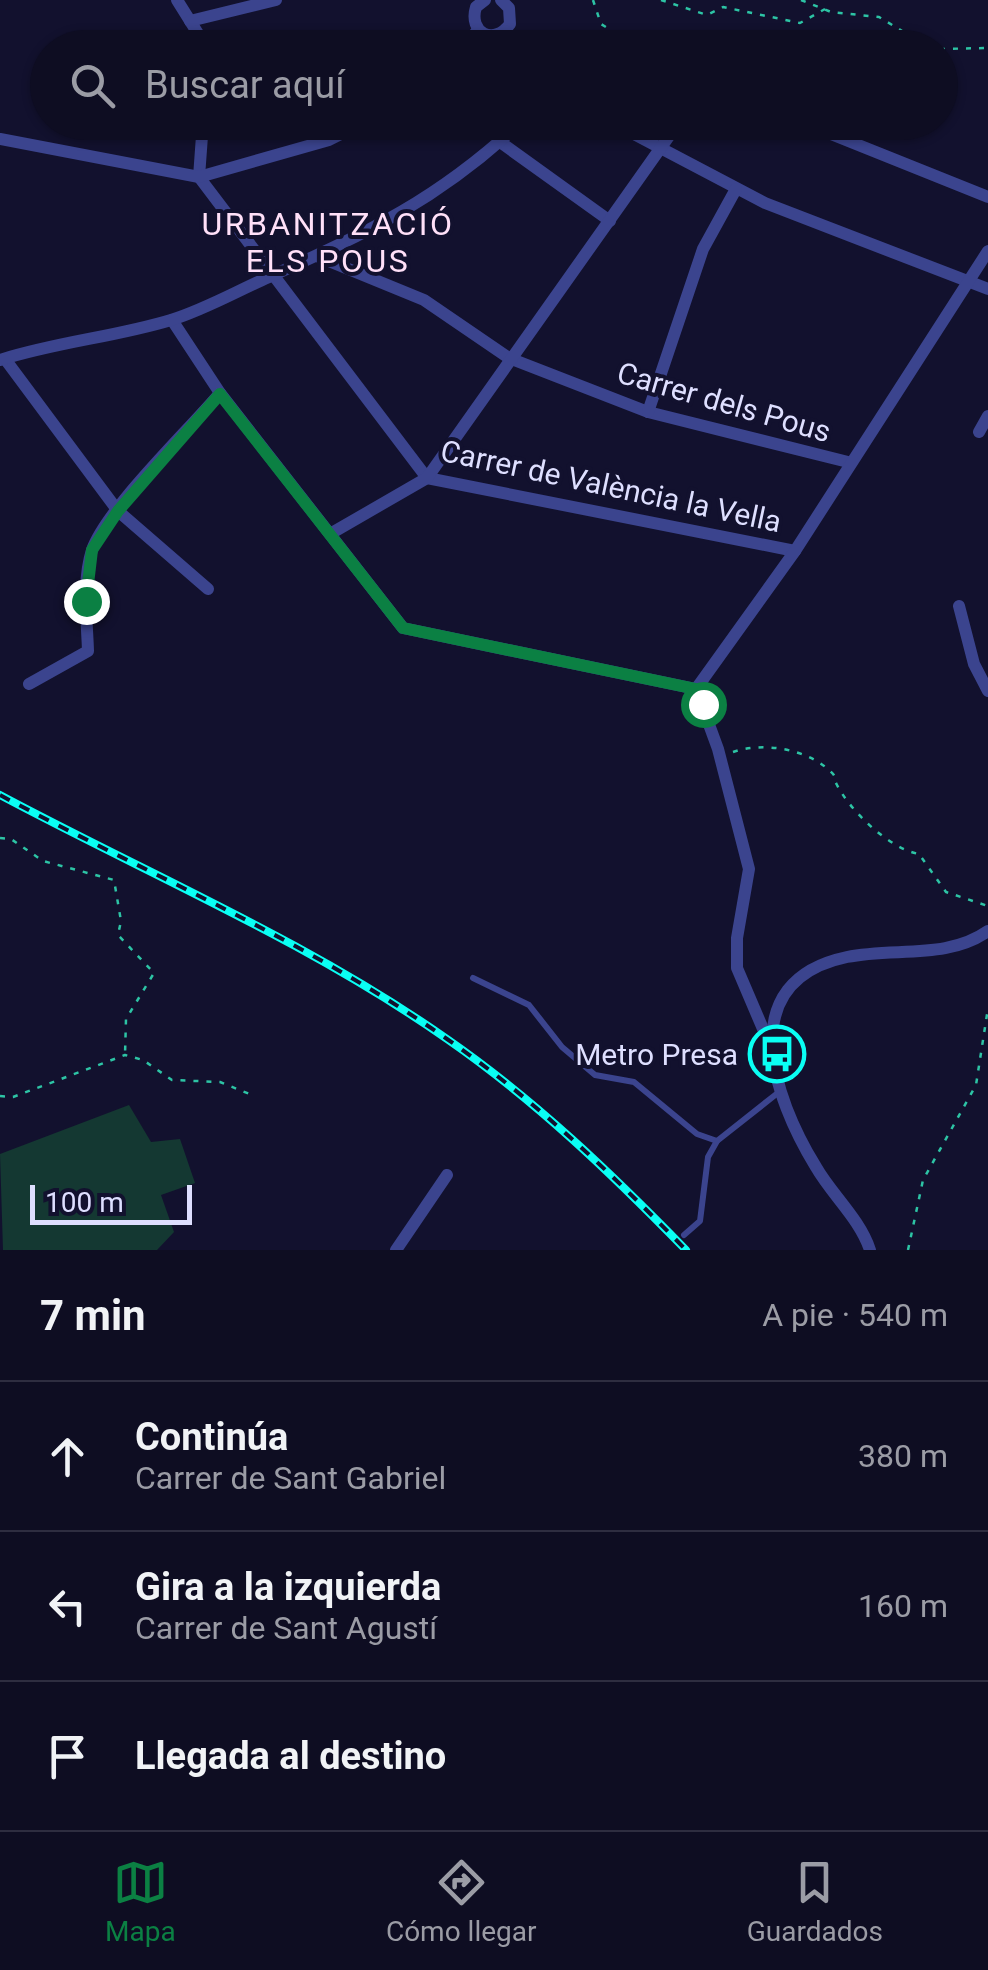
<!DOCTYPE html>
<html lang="es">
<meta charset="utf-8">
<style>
:root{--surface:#0e0d22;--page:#17162a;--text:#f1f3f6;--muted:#9b9ca5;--line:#2e2d40;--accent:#0b8043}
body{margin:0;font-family:Roboto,sans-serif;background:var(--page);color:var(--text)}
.scale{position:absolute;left:30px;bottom:25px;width:162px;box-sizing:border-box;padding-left:10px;border:5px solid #dedfff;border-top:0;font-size:28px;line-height:35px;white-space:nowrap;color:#dedfff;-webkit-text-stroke:8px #12112e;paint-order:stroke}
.stop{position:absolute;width:30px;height:30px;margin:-22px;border:8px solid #0b8043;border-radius:50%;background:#fff}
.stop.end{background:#0b8043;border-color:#fff;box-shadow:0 2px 10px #0008}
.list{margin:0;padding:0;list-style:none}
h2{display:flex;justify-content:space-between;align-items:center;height:130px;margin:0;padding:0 40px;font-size:42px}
h2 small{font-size:32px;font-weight:400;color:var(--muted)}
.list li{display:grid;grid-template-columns:65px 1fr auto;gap:30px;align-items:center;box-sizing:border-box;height:150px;padding:0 40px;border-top:2px solid var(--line)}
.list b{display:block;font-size:38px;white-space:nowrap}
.list p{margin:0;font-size:32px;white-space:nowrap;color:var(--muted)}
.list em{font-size:32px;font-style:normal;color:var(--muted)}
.icon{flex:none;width:55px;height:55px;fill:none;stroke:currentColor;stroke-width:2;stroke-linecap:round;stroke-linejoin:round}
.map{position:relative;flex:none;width:988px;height:1250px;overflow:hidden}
.search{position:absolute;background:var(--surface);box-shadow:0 2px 8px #0004;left:30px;right:30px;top:30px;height:110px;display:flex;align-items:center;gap:25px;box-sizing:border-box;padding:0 35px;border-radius:55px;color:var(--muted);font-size:38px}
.sheet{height:580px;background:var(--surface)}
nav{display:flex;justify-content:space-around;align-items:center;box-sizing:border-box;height:140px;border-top:2px solid var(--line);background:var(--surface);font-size:28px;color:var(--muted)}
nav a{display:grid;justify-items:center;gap:5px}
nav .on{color:var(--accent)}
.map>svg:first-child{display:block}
</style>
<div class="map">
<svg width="988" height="1250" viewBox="0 0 988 1250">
<rect width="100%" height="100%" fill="#12112e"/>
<path fill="#143832" d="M129 1105 151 1142 180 1139 195 1183 161 1195 174 1232 157 1250H3L0 1154Z"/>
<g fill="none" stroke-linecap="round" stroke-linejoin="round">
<g stroke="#2dc4a5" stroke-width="2.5" stroke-dasharray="5 8" stroke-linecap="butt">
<path d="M593 0 601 24 640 48"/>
<path d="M661 0 707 15 723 7 800 23 825 9"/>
<path d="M801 0 831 12 879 17 930 48"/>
<path d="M940 49 988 48"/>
<path d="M733 752C762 742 806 748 830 771 838 778 832 776 837 785 851 812 890 849 919 854L946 892 988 906"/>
<path d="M0 838 11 839 43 861 114 880 121 921 118 935 154 973 126 1019 125 1055"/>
<path d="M0 1096 13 1097 125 1055 143 1060 172 1080 220 1082 252 1095"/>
<path d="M908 1250 923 1180 976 1085 988 1008"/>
</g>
<g stroke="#3b448e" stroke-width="6">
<path d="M473 978 529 1005 562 1047 595 1075 634 1082 697 1134 717 1141 779 1092"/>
<path d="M684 1235 700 1221 708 1157 717 1141"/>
</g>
<g stroke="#3b448e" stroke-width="12">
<path d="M177 0 207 48"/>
<path d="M485 0 476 7C468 33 494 46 510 24L509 8 501 0"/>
<path d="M190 21 276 0"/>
<path d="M505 31 524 48"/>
<path d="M461 48 478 30"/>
<path d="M203 122 199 177 427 478 795 551"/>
<path d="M611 122 765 203 988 289"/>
<path d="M801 122 988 197"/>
<path d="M0 139 199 177 329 140 365 122"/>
<path d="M500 142 610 221"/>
<path d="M319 257 424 300 509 358 648 412 848 462"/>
<path d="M172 320 220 393 403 628 696 689"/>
<path d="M5 359 118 511 208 589"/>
<path d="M0 360C56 342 115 337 171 320 204 310 237 291 269 277 369 232 439 199 521 122"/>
<path d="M648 412 703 249 736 189"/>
<path d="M979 432 988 416"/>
<path d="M330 534 427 478 679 122"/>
<path d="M959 606 974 664 988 691"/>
<path d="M29 684 88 651C87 620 82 581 92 550 107 508 188 431 220 393"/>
<path d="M772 1050 737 968V938L749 869 718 749 696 689 795 551 988 251"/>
<path d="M396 1250 447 1175"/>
<path d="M870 1250C860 1219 832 1195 816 1167 773 1097 732 981 847 957 894 947 947 960 988 931"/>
</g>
<g stroke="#0afff4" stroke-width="8">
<path id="rail" d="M0 795C148 874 309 942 447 1039 535 1100 611 1173 686 1250"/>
</g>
<use href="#rail" stroke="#12112e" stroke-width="4" stroke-dasharray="11" stroke-linecap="butt"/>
</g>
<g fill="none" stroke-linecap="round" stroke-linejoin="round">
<path stroke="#0b8043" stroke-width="12" d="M86 601 92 550 118 511 220 394 403 628 696 689 703 704"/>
</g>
<defs>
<g id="bus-ring" transform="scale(2.875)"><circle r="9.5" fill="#12112e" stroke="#0afff4" stroke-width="1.5"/><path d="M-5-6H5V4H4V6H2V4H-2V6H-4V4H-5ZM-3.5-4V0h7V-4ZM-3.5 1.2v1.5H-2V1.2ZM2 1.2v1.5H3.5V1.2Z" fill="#0afff4"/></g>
</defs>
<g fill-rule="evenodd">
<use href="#bus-ring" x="777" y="1054"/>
</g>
<g text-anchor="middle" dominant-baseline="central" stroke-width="8" stroke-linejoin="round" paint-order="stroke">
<g font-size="30" fill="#dedfff" stroke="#12112e">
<text transform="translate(724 402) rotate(16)">Carrer dels Pous</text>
<text transform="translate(611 486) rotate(12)">Carrer de València la Vella</text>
</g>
<g font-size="30" fill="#dedfff" stroke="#12112e" text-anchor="end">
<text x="738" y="1054">Metro Presa</text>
</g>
<g font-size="32" letter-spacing="2.5" fill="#ffe0f8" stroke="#12112e">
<text x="328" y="224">URBANITZACIÓ<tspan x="328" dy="37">ELS POUS</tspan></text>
</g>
</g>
</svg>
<div class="scale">100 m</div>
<div class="stop" style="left:703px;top:704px"></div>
<div class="stop end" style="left:86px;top:601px"></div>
<div class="search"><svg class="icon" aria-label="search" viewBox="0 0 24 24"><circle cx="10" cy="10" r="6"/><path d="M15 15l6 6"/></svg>Buscar aquí</div>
</div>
<section class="sheet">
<h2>7 min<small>A pie · 540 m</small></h2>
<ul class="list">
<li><svg class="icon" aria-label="ahead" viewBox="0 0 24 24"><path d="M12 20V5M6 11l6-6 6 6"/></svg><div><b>Continúa</b><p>Carrer de Sant Gabriel</p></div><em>380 m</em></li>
<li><svg class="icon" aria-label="left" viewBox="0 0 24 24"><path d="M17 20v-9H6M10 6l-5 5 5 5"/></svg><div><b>Gira a la izquierda</b><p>Carrer de Sant Agustí</p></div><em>160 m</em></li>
<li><svg class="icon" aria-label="arrive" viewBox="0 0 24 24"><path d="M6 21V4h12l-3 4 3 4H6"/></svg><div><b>Llegada al destino</b></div></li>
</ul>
</section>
<nav>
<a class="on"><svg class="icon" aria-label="map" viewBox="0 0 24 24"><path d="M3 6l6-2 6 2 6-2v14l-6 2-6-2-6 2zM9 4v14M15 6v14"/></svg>Mapa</a>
<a><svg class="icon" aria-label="directions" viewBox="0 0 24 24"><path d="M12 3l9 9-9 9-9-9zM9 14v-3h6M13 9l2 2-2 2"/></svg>Cómo llegar</a>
<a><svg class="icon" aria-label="saved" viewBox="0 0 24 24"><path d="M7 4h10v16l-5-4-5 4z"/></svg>Guardados</a>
</nav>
